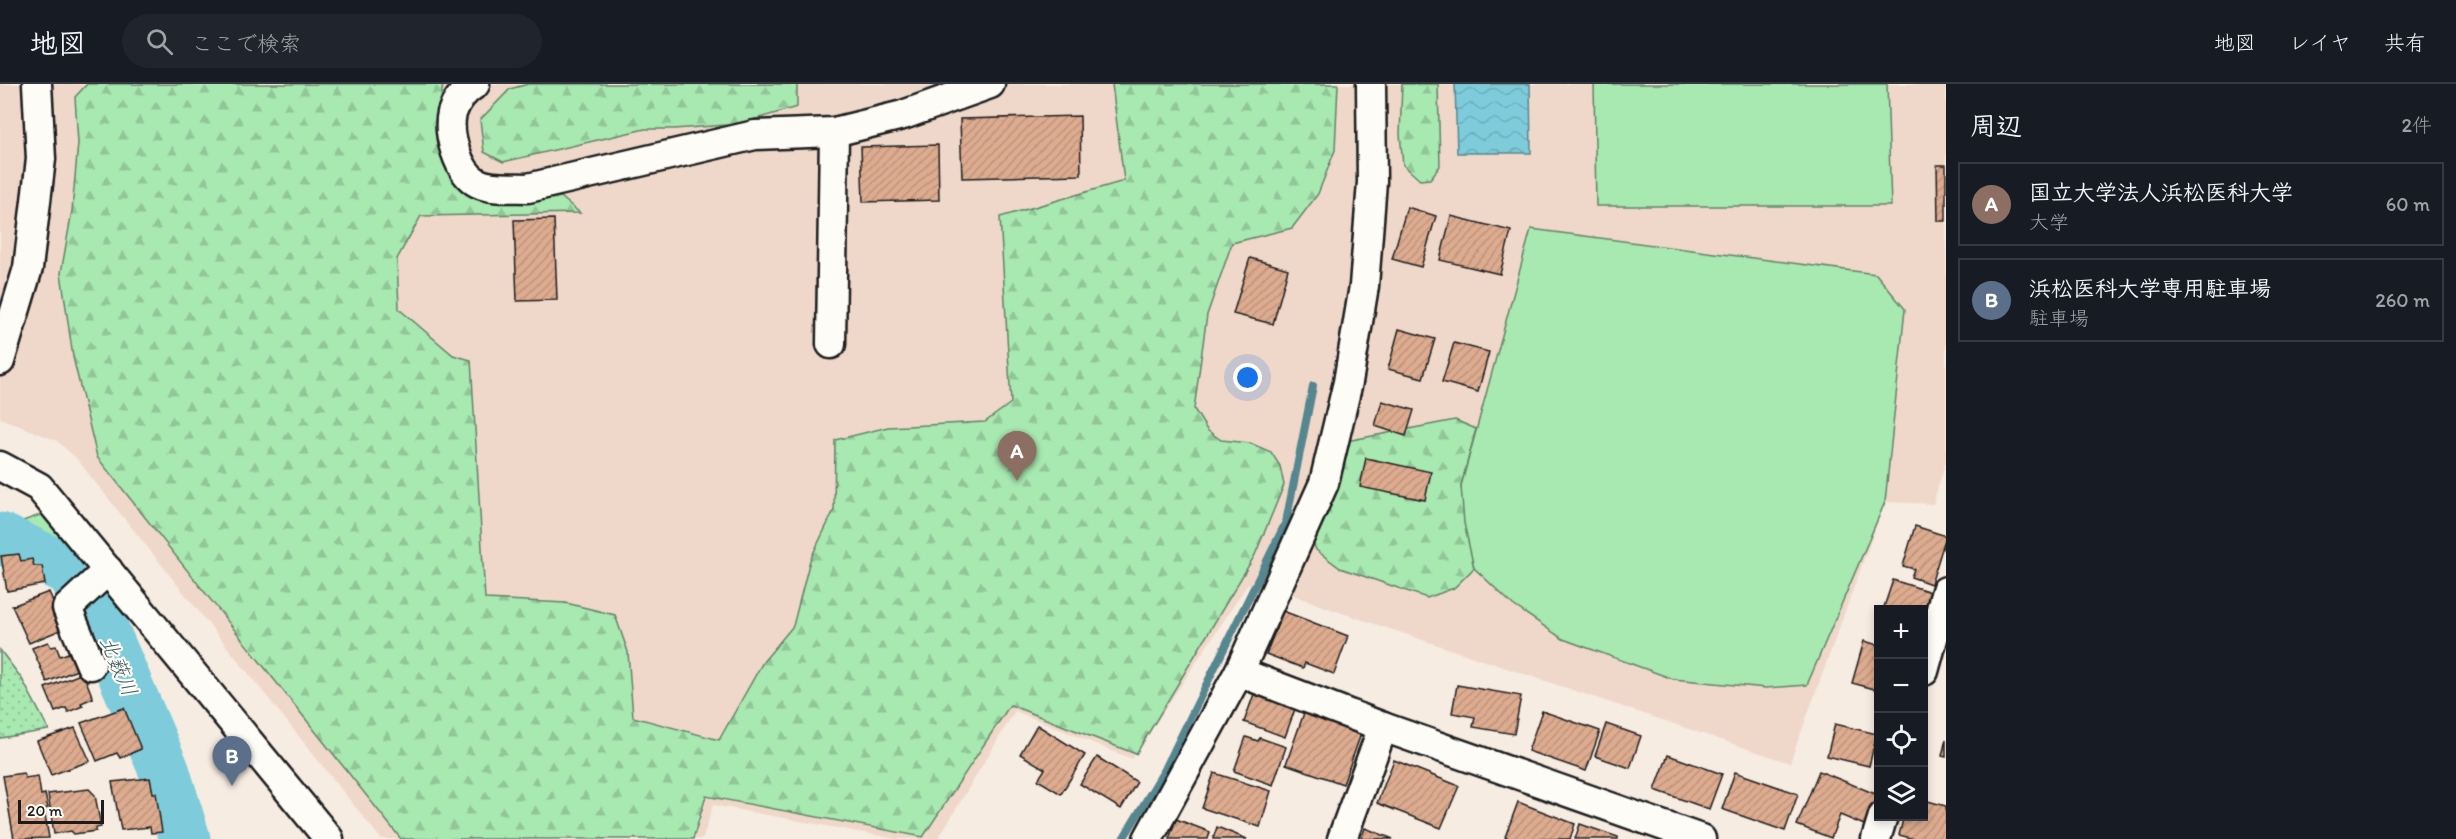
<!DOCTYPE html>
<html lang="ja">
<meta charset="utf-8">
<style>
:root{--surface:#171b24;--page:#20242c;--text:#f1f3f6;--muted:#9ea1a6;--line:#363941;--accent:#7c3aed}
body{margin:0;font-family:Itim,"Klee One",sans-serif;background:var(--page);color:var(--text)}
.controls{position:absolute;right:18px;bottom:18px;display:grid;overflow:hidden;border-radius:0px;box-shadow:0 3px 9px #0003}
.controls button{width:54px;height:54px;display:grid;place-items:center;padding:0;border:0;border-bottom:2px solid var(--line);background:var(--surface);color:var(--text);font:30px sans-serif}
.scale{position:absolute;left:18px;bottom:15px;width:86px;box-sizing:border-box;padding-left:6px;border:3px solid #1c1c1c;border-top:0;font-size:16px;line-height:21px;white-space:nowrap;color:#1c1c1c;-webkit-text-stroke:4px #fdfcf7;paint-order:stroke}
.you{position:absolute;left:1248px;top:294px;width:21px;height:21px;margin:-15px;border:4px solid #fff;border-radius:50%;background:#1a73e8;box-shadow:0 0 0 9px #1a73e833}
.badge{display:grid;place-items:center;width:39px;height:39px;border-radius:50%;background:var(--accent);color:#fff;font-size:20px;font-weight:700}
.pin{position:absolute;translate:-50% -50px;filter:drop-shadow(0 2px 3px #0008)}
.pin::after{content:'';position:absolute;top:32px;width:21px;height:18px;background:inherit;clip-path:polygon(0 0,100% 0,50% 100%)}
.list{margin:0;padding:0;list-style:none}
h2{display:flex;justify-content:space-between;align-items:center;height:78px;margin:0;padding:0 24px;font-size:26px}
h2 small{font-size:20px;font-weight:400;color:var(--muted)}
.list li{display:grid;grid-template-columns:39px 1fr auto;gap:18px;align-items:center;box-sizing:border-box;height:84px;margin:0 12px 12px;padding:0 12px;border:2px solid var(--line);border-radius:0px}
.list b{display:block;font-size:22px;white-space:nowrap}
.list p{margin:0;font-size:20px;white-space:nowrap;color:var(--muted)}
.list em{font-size:20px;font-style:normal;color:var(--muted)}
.icon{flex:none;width:33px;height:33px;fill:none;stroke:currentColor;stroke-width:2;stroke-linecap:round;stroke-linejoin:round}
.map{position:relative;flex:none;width:1946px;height:755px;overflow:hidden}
header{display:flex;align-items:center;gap:36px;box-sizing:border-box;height:84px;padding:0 30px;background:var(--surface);border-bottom:2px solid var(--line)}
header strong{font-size:28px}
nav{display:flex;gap:33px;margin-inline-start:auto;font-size:21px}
.search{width:420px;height:54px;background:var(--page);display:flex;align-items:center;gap:15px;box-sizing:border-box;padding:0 21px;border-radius:33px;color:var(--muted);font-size:22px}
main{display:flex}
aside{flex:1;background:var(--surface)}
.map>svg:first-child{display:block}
</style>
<header>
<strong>地図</strong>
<div class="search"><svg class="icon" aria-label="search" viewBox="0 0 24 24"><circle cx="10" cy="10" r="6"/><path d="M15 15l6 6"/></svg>ここで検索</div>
<nav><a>地図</a><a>レイヤ</a><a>共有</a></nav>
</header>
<main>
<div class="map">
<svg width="1946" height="755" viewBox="0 0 1946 755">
<defs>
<pattern id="grass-tufts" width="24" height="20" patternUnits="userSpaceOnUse" patternTransform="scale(1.5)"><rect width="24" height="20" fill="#a8e8b1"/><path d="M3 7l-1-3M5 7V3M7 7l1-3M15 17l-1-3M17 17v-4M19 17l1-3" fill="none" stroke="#90c698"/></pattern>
<pattern id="forest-firs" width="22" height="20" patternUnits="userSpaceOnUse" patternTransform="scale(1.5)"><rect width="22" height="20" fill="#a8e8b1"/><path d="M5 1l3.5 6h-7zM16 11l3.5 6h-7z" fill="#90c698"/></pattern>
<pattern id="park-dots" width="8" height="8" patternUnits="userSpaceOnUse" patternTransform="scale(1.5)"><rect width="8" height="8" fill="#a8e8b1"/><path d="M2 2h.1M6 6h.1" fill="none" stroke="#90c698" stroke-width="1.8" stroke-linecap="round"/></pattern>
<pattern id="water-waves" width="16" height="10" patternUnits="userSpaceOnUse" patternTransform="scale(1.5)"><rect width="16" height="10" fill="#7eccdb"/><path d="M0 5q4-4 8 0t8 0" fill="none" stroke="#6cafbb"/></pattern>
<pattern id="building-hatch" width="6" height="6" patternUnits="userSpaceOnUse" patternTransform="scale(1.5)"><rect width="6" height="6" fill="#ddab8f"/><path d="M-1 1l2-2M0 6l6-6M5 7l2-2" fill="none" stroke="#bd937b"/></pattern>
</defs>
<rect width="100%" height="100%" fill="#f7ece2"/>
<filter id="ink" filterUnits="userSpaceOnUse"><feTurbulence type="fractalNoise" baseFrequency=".0167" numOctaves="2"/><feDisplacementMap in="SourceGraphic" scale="12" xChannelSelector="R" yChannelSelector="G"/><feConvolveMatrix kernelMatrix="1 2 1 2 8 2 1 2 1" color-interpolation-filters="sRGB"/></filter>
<g filter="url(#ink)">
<path fill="#efd8c9" d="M0 0H1946V377L1933 420 1885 418 1790 679 1333 526 1278 505 1248 500 1132 675 1015 627 938 755H896L713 721 703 755H381L75 373 57 357 0 334Z"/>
<g fill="url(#grass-tufts)" stroke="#628266" stroke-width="1.5">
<path d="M40 431H46L90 483 78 493 72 478 0 448V445Z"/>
<path d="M115 526C126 538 127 551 132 566 139 591 153 634 172 652L207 755H192L159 657 105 527Z"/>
</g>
<g fill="url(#forest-firs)" stroke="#628266" stroke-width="1.5">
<path d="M87 0H443L439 31 443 61 535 117 561 113 580 129 421 132 397 175 399 225 453 271 471 276 485 515 566 519 615 531 628 568 633 633 719 656 763 578 793 542 810 476 834 426 835 356 888 343 985 338 1011 319 1000 133 1124 97 1112 0H1338L1335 66 1318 110 1292 144 1232 159 1207 231 1194 325 1207 346 1221 356 1250 359 1271 368 1280 382 1284 401 1255 471 1136 670 1010 621 923 753 706 712 693 755H401L97 373 73 273 61 189 72 127 78 59 75 13Z"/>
<path d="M528 0H797V23L739 40 674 45H645L503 78 484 68 480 36 510 5Z"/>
<path d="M1402 0H1438L1440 82 1430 95 1420 96 1403 81 1400 50Z"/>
<path d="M1455 336 1476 345 1461 402 1474 484 1454 504 1427 514 1340 484 1316 466 1306 438 1321 362Z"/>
</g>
<path fill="url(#park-dots)" stroke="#628266" stroke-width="1.5" d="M0 566 22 595 49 646 0 654Z"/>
<g fill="#a8e8b1" stroke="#628266" stroke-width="1.5">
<path d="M1594 0H1887L1891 122H1596Z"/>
<path d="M1531 145 1876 190 1905 225 1885 418 1807 601 1766 604 1673 595 1563 555 1513 521 1474 484 1464 439 1461 402Z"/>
</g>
<path fill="url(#water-waves)" stroke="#57868f" stroke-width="1.5" d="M1455 0H1530L1531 69H1457Z"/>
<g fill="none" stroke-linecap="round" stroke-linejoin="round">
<path stroke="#57868f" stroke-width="8" d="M1123 755 1165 685 1286 438 1313 302"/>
<path stroke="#7eccdb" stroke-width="51" d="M0 454 69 486 96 528 164 686 185 755"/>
</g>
<g fill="url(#building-hatch)" stroke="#1c1c1c" stroke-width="1.5">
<path d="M1080 32 1081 91 962 94 960 35Z"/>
<path d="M938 61 939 116 863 118 861 63Z"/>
<path d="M1937 81H1946V137H1938Z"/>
<path d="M1407 123 1436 132 1421 183 1392 175Z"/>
<path d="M1451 132 1511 147 1500 190 1440 176Z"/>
<path d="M554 135 557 216 517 217 514 136Z"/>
<path d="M1250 174 1288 185 1273 240 1233 230Z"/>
<path d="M1399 245 1435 255 1423 294 1388 285Z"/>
<path d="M1454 259 1489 268 1478 308 1442 298Z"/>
<path d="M1382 317 1414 326 1406 352 1375 342Z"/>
<path d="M1366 374 1431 388 1425 416 1360 403Z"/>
<path d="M1915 442 1946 452 1931 500 1911 493 1914 485 1903 482Z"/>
<path d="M19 470 21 477 32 475 34 482H42L45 500 7 507 1 472Z"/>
<path d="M1893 496 1934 509 1924 542V526H1883Z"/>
<path d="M49 508 65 544 29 559 12 522Z"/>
<path d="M1283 527 1348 552 1334 590 1305 579 1303 584 1266 570Z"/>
<path d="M1864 557 1878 561V606L1852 599Z"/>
<path d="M48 558 51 563 56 562 60 572 74 567 82 584 47 598 32 564Z"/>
<path d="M83 589 93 614 81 619 83 622 68 628 66 624 55 628 45 604Z"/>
<path d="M1457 601 1521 612 1514 650 1473 643 1475 633 1452 629Z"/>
<path d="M1254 610 1295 625 1285 653 1244 638Z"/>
<path d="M124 624 141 665 120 674 117 669 97 677 81 639Z"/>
<path d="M1542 627 1600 647 1586 687 1528 667Z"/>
<path d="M1304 629 1361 650 1343 700 1286 680Z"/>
<path d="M1606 640 1641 652 1630 684 1595 672Z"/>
<path d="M1835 640 1877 650 1869 682 1827 672Z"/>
<path d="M1037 641 1085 671 1061 710 1038 696 1045 685 1020 670Z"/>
<path d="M75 644 90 677 51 691 37 657Z"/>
<path d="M1246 653 1258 657 1260 654 1286 663 1273 701 1234 687Z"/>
<path d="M1946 655V673L1942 672Z"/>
<path d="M1668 671 1722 690 1709 725 1655 706Z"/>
<path d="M1097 673 1137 698 1121 725 1080 700Z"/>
<path d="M1394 676 1459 702 1441 744 1377 719Z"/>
<path d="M1819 687 1878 711V720L1869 743 1840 731 1831 754 1797 741Z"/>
<path d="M1735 688 1798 710 1785 747 1722 725Z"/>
<path d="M23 689 25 694 38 692 41 711 45 710 48 724 44 725 49 754 14 755 3 692Z"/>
<path d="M1214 689 1271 707 1260 743 1202 724Z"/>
<path d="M150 694 153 709H156L162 748 151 749 150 743 121 746 112 698Z"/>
<path d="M89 705 95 711 101 743 96 744V747L74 750 71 747 54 750 48 710Z"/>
<path d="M1924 716 1946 722V755H1914L1899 751 1904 732H1924Z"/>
<path d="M1518 718 1575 740 1570 755H1511L1505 753Z"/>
<path d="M1176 735 1210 748 1208 755H1169Z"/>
<path d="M1580 740 1618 753V755H1575Z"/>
<path d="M1217 743 1247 755H1213Z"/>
<path d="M1365 744 1393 755H1361Z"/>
</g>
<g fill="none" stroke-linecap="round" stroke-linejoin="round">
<g stroke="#1c1c1c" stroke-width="33">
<g id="minor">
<path d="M475 0C465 6 456 17 452 29 447 49 458 89 478 99 492 106 512 103 528 104L755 51 834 48 903 31 990 0"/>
<path d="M831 260 834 48"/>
<path d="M0 277 28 184 41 75 37 0"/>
<path d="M0 382 39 403 329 755"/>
<path d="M91 581 67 524 108 486"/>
<path d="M1924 587 1946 507"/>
<path d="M1239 588 1383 643 1701 755"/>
<path d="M1148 755 1239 588 1324 399 1348 298 1364 202 1372 98 1371 0"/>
<path d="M1342 755 1383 643"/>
<path d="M1876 755 1883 732"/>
</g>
</g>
<use href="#minor" stroke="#fdfcf7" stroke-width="28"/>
</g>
</g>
<g text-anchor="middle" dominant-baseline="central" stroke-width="4.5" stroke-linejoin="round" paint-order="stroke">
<g font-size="21" font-style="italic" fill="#3e5a5f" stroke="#fdfcf7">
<text transform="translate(119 582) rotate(67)">北薮川</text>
</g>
</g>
</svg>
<div class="controls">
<button>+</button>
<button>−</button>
<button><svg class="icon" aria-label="locate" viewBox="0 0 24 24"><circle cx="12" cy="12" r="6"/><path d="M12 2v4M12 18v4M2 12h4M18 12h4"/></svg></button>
<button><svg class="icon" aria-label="layers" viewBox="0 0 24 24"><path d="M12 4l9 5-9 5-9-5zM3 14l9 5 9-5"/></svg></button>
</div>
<div class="scale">20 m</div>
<div class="you"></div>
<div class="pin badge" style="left:1017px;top:397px;background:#8d6e63">A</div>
<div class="pin badge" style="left:232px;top:702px;background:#5c6f8a">B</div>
</div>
<aside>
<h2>周辺<small>2件</small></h2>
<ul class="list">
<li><span class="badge" style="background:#8d6e63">A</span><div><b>国立大学法人浜松医科大学</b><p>大学</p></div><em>60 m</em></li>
<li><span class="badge" style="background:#5c6f8a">B</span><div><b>浜松医科大学専用駐車場</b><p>駐車場</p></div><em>260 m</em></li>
</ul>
</aside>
</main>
